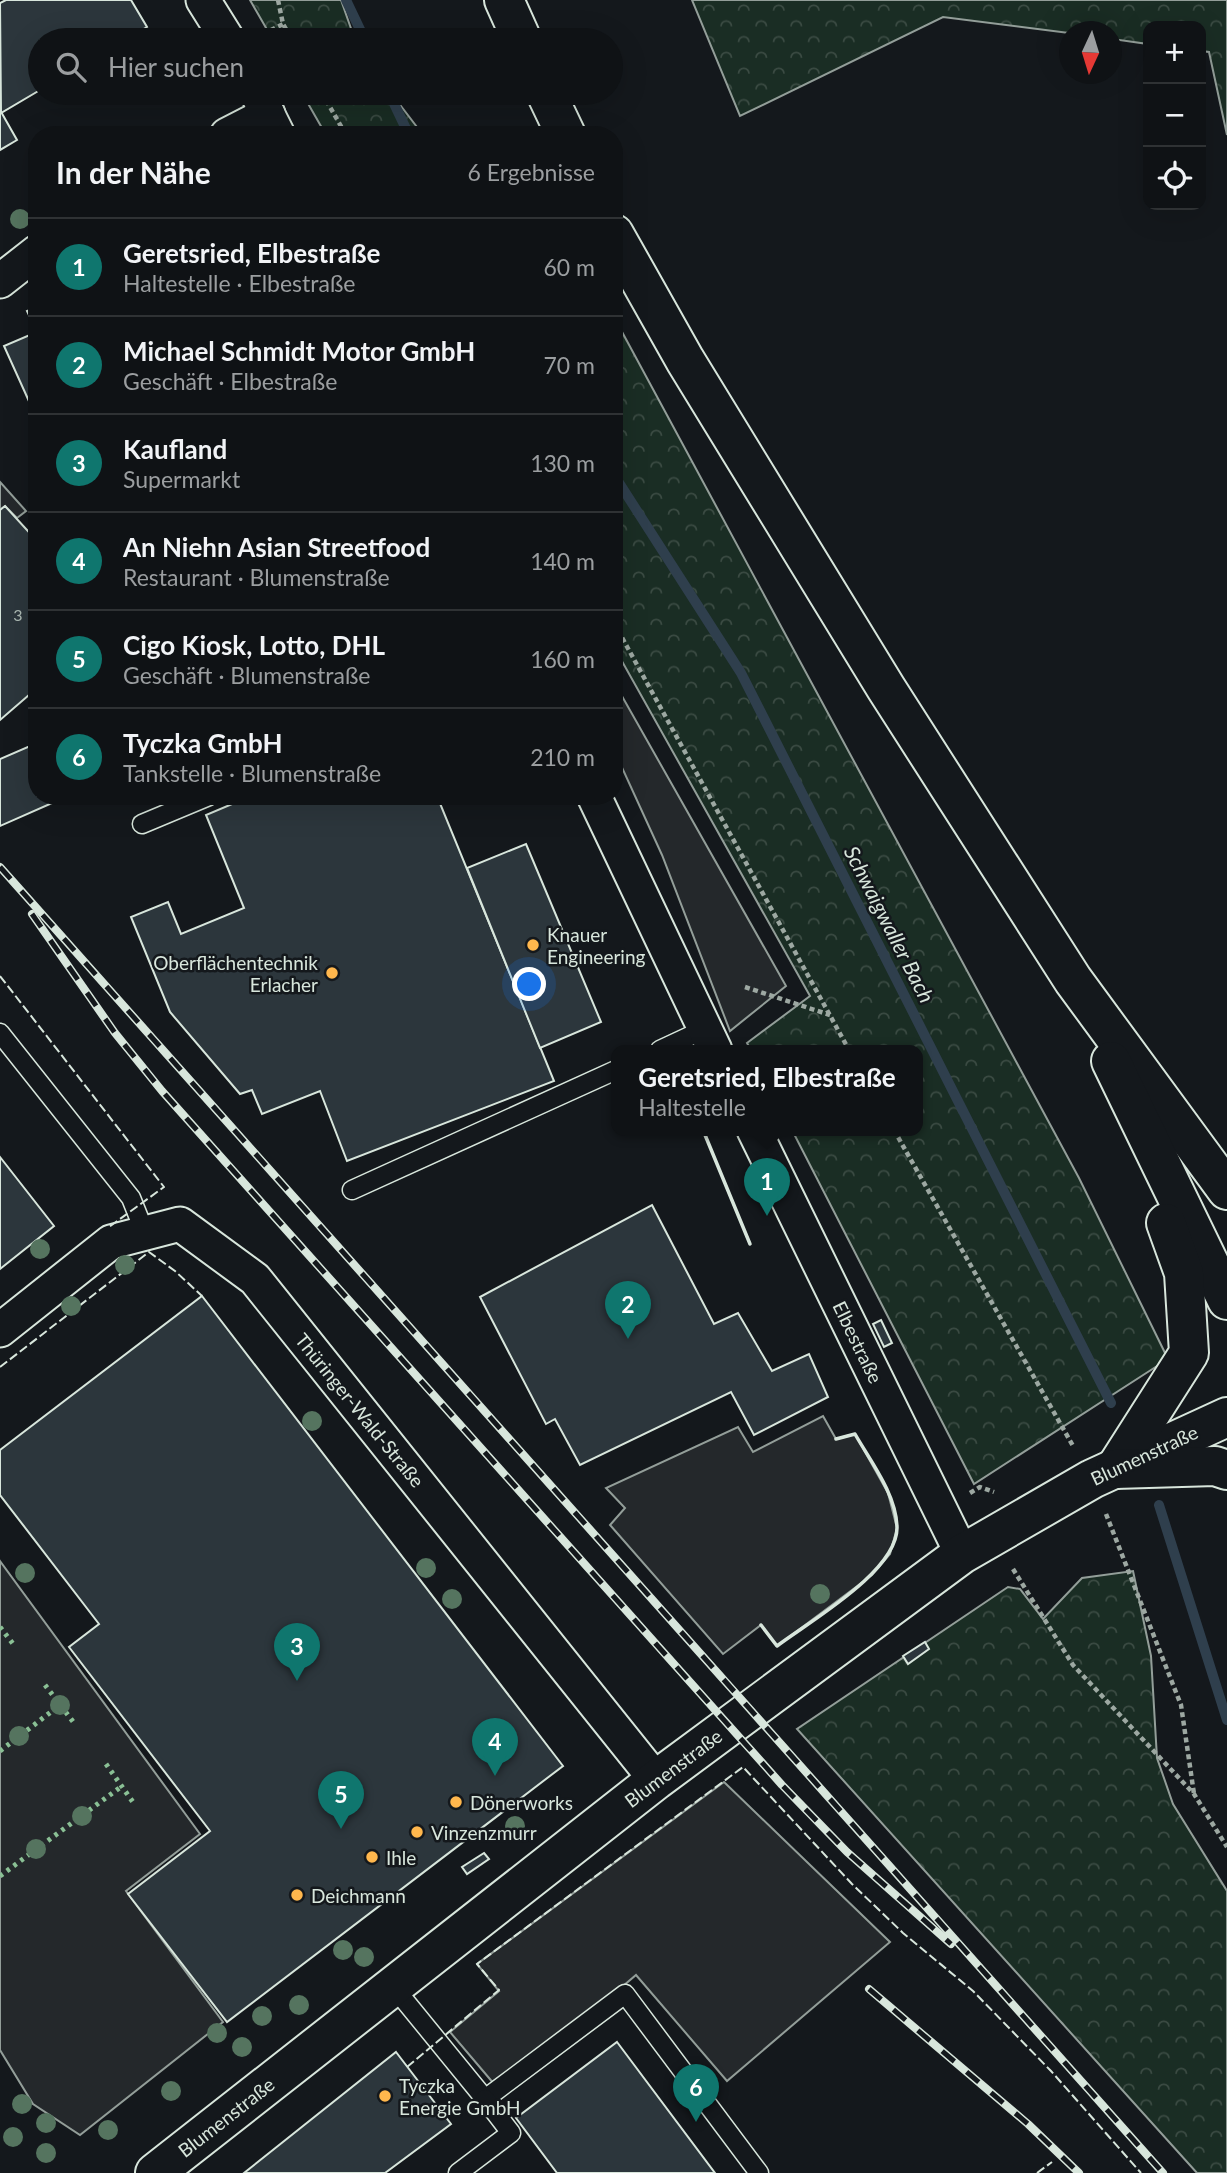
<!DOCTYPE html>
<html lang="de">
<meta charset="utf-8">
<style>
:root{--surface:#0f1215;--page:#1d2022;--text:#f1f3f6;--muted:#9b9ea0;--line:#2f3234;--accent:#0f766e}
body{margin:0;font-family:Lato,sans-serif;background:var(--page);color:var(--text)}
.controls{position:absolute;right:21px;top:21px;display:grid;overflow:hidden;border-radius:14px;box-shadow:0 7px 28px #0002}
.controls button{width:63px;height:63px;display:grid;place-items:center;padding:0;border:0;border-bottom:2px solid var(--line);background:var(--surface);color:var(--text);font:35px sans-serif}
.compass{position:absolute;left:1059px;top:21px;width:63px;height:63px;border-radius:50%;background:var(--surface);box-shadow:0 7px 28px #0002;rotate:184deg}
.you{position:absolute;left:530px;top:985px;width:24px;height:24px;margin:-18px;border:5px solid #fff;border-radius:50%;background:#1a73e8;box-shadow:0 0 0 10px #1a73e833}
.badge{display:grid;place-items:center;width:46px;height:46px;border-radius:50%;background:var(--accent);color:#fff;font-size:23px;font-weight:700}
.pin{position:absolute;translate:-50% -58px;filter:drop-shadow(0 2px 4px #0008)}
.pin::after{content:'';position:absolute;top:37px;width:24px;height:21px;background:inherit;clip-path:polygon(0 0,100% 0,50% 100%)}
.popup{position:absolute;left:611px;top:1045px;width:312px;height:91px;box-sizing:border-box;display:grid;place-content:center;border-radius:14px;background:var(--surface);filter:drop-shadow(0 2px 5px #0005);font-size:23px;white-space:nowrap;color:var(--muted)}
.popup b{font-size:26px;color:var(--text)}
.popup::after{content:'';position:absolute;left:50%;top:100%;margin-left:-14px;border:14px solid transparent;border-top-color:var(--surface)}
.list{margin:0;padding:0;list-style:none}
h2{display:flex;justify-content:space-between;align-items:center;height:91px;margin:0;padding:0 28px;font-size:30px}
h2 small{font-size:23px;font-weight:400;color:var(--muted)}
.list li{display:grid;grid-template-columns:46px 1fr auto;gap:21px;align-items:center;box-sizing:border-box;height:98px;padding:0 28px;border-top:2px solid var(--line)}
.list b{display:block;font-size:26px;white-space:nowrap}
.list p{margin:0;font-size:23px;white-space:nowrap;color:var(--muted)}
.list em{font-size:23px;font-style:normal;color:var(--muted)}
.icon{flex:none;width:38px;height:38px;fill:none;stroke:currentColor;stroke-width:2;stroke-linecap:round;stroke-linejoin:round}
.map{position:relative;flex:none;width:1227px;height:2173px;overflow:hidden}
.search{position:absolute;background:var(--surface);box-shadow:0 7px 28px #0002;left:28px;top:28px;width:595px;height:77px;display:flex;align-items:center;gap:18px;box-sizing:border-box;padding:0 24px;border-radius:38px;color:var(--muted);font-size:26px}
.panel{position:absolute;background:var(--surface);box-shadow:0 7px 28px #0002;left:28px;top:126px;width:595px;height:679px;border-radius:28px}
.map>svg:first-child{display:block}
</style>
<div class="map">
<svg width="1227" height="2173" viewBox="0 0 1227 2173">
<defs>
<pattern id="forest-crowns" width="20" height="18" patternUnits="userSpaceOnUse" patternTransform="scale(1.75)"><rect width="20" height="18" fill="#1a2d24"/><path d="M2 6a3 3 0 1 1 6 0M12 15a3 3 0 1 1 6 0" fill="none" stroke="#3b4b43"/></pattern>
</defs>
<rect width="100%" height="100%" fill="#14181c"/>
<g fill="url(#forest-crowns)" stroke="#939e99" stroke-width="2">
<path d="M250 0H341L355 40H273Z"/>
<path d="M692 0H1227V135L1209 52 1201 51V26H1148V44L1112 39V32L1069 33 943 17 740 116Z"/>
<path d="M302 93H391L423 135H326Z"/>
<path d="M614 317 1079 1178 1168 1359 974 1484 792 1130H917V1050H751L747 1043 810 996 614 647Z"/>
<path d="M1133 1571 1151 1656 1157 1758 1173 1804 1227 1891V2173H1197L797 1729 1008 1587 1020 1589 1043 1619 1082 1578Z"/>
</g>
<g fill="#24282b" stroke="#939e99" stroke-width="2">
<path d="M0 482 26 511 17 518 5 506 0 510Z"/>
<path d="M614 682 786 986 730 1031 662 855 614 750Z"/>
<path d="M823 1416 836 1439 855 1434 888 1493 897 1528 890 1554 872 1575 777 1646 761 1625 723 1654 610 1525 625 1508 606 1488 738 1427 753 1452Z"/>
<path d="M0 1561 200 1834 126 1891 223 2022 80 2135 33 2104 0 2050Z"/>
<path d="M724 1782 890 1942 727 2081 636 1975 500 2091 450 2032 499 1991 477 1964Z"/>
</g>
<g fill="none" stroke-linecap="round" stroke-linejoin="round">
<g stroke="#2f3f4d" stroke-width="10">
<path d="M346 0 365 40"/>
<path d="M389 93 409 135"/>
<path d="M614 475 741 673 1111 1403"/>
<path d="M1159 1505 1227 1720"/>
</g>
</g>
<g fill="#2c363c" stroke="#d8e6dc" stroke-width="2">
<path d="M6 0H131L147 27 124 40H40V90L1 113 0 3Z"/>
<path d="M0 110 17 140 0 150Z"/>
<path d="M37 307V419L4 346 37 332 27 311Z"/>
<path d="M5 506 37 541V688L0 720V510Z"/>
<path d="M37 743V796H68L0 826V759Z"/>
<path d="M251 796H437L554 1081 347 1161 320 1091 262 1114 252 1090 240 1094 170 1012 131 917 168 902 181 934 244 908 206 815Z"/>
<path d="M526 844 601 1022 540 1048 467 868Z"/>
<path d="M0 1157 54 1226 0 1269Z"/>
<path d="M652 1205 714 1324 738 1313 772 1371 809 1354 828 1397 754 1435 731 1392 580 1465 555 1419 546 1424 480 1297Z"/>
<path d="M202 1296 563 1766 227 2022 128 1894 210 1831 69 1647 99 1624 0 1495V1450Z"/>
<path d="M881 1320 892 1343 884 1347 873 1324Z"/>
<path d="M925 1642 929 1649 908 1664 903 1656Z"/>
<path d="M484 1853 489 1859 467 1874 462 1867Z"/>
<path d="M617 2042 715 2173H557L516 2118Z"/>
<path d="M396 2052 451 2124 385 2173H244Z"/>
</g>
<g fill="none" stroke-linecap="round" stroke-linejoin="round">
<g stroke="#d8e6dc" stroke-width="21">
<g id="lane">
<path d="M142 824 209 796"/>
<path d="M0 1033 131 1198 145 1233"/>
<path d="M660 1050 705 1029"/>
<path d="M352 1190 616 1070"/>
<path d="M392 1985 485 2099 625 1994 759 2173"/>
<path d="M458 2173 511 2133 485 2099"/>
</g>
</g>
<g stroke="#d8e6dc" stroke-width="37">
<g id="street">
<path d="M203 0 228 40"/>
<path d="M257 93 278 135"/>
<path d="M227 135 268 114"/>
<path d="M0 281 37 252"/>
<path d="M594 796 715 1050"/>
<path d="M754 1130 962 1554"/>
<path d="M0 1330 111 1242 180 1224 255 1279 656 1780"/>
</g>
</g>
<g stroke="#d8e6dc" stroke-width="42">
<path id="secondary" d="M155 2173 656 1780 962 1554 1092 1479 1227 1417"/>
</g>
<g stroke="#d8e6dc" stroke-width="42">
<g id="primary">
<path d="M504 0 522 40"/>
<path d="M546 93 566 135"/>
<path d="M614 234 685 360 886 688 1073 980 1227 1190"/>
<path d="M1111 1061 1227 1300"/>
<path d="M1115 1469 1189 1353 1184 1273 1166 1223"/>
<path d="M1115 1469 1215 1466 1227 1470"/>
</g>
</g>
<g stroke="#9da8a2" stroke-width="4.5" stroke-dasharray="5 3.5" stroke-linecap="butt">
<path d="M278 0 283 24 292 40"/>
<path d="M263 34 283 24"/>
<path d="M322 93 346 135"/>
<path d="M614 623 849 1050"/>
<path d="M745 987 830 1015"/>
<path d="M894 1130 1073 1446"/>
<path d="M970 1493 980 1487 994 1492"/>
<path d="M1106 1514 1181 1705 1194 1794"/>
<path d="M1013 1569 1073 1665 1194 1794 1227 1847"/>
</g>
<use href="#lane" stroke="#14181c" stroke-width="18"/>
<use href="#street" stroke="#14181c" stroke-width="33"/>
<use href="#secondary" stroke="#14181c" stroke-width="38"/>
<use href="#primary" stroke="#14181c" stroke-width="38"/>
<g stroke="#d8e6dc" stroke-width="8">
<g id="rail">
<path d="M0 867 1163 2173"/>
<path d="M32 914 115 1033 162 1091 782 1785 847 1852 951 1944"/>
<path d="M869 1989 1028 2124 1079 2173"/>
</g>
</g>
<use href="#rail" stroke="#14181c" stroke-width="5" stroke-dasharray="16" stroke-linecap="butt"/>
<g stroke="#8ac095" stroke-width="5" stroke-dasharray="3.5 5" stroke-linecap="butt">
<path d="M0 1627 14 1645"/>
<path d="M45 1685 74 1723"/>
<path d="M0 1751 60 1705"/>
<path d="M106 1764 135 1805"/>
<path d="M0 1876 122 1786"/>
</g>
<g stroke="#d8e6dc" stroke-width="2" stroke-dasharray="9 3.5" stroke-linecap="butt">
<path d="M0 976 164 1187 109 1227"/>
<path d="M0 1367 149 1252 175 1271 202 1296"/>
<path d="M407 2067 499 1990 477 1964 743 1767 852 1884 903 1933 973 1991 1051 2071 1141 2173"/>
<path d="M1037 2173 1052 2162"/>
</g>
<g stroke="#d8e6dc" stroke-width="3.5">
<path d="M703 1130 750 1244"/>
<path d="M761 1625 777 1646C810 1621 898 1571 897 1527 896 1494 871 1462 855 1434L836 1439"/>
</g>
</g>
<g fill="#55745f">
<circle cx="20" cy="219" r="10"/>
<circle cx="40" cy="1249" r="10"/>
<circle cx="125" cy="1265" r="10"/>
<circle cx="71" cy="1306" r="10"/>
<circle cx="312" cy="1421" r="10"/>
<circle cx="426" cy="1568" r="10"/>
<circle cx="25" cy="1573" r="10"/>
<circle cx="820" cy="1594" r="10"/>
<circle cx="452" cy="1599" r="10"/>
<circle cx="60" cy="1705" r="10"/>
<circle cx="19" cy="1736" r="10"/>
<circle cx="82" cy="1816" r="10"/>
<circle cx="515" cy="1826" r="10"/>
<circle cx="36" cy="1849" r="10"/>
<circle cx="343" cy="1950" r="10"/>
<circle cx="364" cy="1957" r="10"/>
<circle cx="299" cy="2005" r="10"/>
<circle cx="262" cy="2016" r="10"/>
<circle cx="217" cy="2033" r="10"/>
<circle cx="242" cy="2047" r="10"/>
<circle cx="171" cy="2091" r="10"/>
<circle cx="22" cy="2104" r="10"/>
<circle cx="46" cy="2123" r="10"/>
<circle cx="108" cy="2130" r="10"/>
<circle cx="13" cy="2137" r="10"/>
<circle cx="46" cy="2153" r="10"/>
</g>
<g fill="#ffb74d" stroke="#14181c" stroke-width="2.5">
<circle cx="533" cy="945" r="7"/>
<circle cx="332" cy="973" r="7"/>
<circle cx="456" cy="1802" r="7"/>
<circle cx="417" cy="1832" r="7"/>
<circle cx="372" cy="1857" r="7"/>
<circle cx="297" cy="1895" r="7"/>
<circle cx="385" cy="2096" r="7"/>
</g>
<g text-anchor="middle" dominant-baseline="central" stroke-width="5" stroke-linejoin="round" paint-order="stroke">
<g font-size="16" fill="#adbab4">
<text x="18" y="614">3</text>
</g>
<g font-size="19" fill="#d8e6dc" stroke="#14181c" text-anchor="start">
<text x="547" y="934">Knauer<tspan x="547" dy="22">Engineering</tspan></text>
<text x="318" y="962" text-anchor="end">Oberflächentechnik<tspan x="318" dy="22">Erlacher</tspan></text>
<text x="470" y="1802">Dönerworks</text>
<text x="431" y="1832">Vinzenzmurr</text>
<text x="386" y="1857">Ihle</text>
<text x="311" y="1895">Deichmann</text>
<text x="399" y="2085">Tyczka<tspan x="399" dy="22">Energie GmbH</tspan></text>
</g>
<g font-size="19" fill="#d8e6dc" stroke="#14181c">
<text transform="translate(858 1342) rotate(64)">Elbestraße</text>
<text transform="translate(360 1410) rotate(51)">Thüringer-Wald-Straße</text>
<text transform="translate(1144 1455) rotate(-25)">Blumenstraße</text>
<text transform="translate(673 1768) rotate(-37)">Blumenstraße</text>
<text transform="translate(226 2117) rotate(-38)">Blumenstraße</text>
</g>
<g font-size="21" font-style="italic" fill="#d8e6dc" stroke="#14181c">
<text transform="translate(890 924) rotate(63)">Schwaigwaller Bach</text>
</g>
</g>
</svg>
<div class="controls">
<button>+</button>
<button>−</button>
<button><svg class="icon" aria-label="locate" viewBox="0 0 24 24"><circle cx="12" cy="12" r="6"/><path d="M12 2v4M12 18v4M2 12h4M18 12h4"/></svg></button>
</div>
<svg class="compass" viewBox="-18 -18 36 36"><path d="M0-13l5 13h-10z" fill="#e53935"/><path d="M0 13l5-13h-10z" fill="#9b9ea0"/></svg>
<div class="you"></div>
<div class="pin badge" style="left:767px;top:1216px">1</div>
<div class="popup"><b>Geretsried, Elbestraße</b>Haltestelle</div>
<div class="pin badge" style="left:628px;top:1339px">2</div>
<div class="pin badge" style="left:297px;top:1681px">3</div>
<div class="pin badge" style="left:495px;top:1776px">4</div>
<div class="pin badge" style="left:341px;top:1829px">5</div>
<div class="pin badge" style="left:696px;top:2122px">6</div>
<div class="search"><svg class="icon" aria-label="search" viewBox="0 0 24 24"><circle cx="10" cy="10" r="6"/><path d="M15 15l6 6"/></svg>Hier suchen</div>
<section class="panel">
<h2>In der Nähe<small>6 Ergebnisse</small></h2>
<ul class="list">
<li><span class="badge">1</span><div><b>Geretsried, Elbestraße</b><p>Haltestelle · Elbestraße</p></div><em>60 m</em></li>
<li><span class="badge">2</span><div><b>Michael Schmidt Motor GmbH</b><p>Geschäft · Elbestraße</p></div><em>70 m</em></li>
<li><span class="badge">3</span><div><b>Kaufland</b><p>Supermarkt</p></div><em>130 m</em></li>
<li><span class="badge">4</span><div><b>An Niehn Asian Streetfood</b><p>Restaurant · Blumenstraße</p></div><em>140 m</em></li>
<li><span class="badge">5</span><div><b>Cigo Kiosk, Lotto, DHL</b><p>Geschäft · Blumenstraße</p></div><em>160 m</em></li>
<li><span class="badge">6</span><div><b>Tyczka GmbH</b><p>Tankstelle · Blumenstraße</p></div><em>210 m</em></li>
</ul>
</section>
</div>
